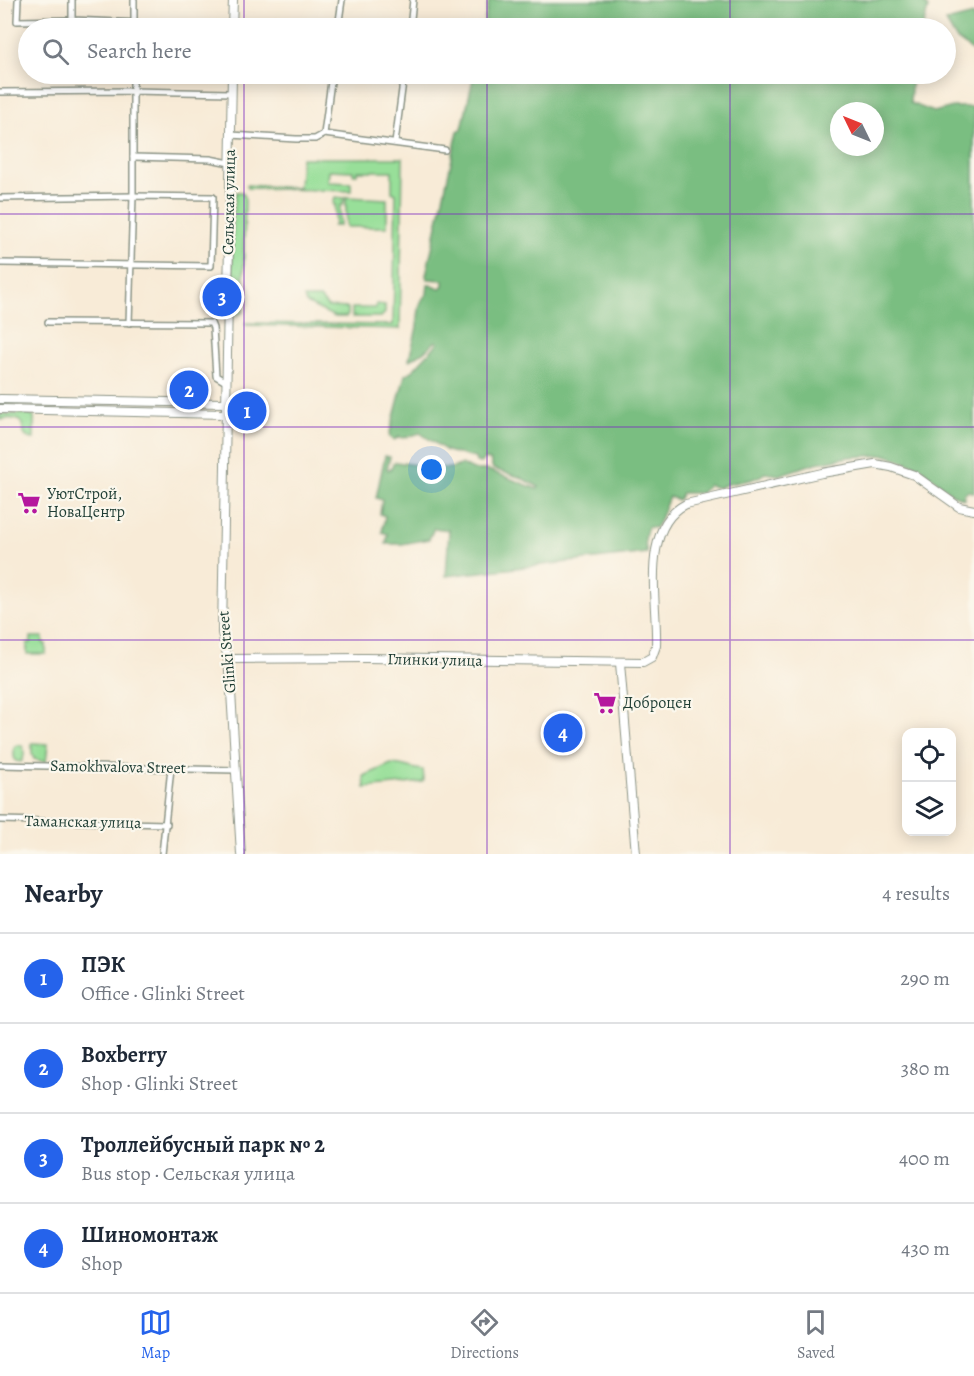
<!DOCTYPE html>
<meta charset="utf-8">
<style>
:root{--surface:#fff;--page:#f2f2f3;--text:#1f2937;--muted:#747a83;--line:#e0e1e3;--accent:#2563eb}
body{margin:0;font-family:Alegreya,serif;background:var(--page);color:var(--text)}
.controls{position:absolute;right:18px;bottom:18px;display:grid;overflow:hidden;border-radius:12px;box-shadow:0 3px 15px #0003}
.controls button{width:54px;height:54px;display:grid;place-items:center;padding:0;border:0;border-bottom:2px solid var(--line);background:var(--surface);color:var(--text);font:30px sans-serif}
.compass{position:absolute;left:830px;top:102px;width:54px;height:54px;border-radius:50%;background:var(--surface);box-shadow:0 3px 15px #0003;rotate:313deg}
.you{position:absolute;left:432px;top:470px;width:21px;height:21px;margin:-15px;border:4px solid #fff;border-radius:50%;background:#1a73e8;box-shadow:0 0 0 9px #1a73e833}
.badge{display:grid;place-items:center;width:39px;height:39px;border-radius:50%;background:var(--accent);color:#fff;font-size:20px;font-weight:700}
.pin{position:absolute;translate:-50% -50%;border:3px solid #fff;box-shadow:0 2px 6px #0006}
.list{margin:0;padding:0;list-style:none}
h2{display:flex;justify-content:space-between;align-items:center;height:78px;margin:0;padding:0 24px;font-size:26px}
h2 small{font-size:20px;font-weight:400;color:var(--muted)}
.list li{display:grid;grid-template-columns:39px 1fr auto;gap:18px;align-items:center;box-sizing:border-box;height:90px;padding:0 24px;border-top:2px solid var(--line)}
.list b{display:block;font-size:22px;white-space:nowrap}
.list p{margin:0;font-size:20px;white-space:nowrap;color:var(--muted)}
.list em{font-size:20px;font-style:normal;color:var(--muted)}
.icon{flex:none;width:33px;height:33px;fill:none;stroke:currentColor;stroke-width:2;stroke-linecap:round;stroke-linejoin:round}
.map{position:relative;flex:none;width:974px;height:854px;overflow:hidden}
.search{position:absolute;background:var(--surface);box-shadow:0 3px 15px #0003;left:18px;right:18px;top:18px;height:66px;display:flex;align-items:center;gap:15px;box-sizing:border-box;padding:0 21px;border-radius:33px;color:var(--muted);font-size:22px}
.sheet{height:438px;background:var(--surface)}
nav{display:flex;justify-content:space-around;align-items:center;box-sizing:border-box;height:84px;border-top:2px solid var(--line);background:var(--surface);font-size:16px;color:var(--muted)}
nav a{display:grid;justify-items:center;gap:3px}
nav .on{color:var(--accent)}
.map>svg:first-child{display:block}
</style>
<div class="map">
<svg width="974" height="854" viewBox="0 0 974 854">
<rect width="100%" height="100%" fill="#fbf7ec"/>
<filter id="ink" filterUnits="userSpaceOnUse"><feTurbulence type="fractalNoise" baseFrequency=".0167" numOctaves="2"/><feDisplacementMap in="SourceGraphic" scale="12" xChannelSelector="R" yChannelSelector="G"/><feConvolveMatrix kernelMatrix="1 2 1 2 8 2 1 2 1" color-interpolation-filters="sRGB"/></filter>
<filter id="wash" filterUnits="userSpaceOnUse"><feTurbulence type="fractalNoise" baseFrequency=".008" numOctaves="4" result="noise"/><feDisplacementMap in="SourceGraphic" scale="24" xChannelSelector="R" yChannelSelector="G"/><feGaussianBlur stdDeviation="1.35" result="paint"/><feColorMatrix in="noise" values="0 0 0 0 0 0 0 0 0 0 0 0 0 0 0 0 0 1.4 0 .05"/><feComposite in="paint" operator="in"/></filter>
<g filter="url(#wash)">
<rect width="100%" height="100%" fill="#f8ebd7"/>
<g fill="#98df99" stroke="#5c8e66" stroke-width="1.5">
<path d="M301 158H403L400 329 246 325 245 323 393 325 396 194 392 192V171H357V174H353V171L329 170 328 182 351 183V191L247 188V185L299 188Z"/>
<path d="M236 192H242L245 197 243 312 236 315 231 312 233 218Z"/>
<path d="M335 197 344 198 343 205 340 206V226H333L335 224V204H333Z"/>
<path d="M346 197 387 199V227H346Z"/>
<path d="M304 298H320L328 307 348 308V315L346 317H335L306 303Z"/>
<path d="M376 304 385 305V313L381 317H352V308H376Z"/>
<path d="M0 414H27L34 417V439C16 438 29 423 16 419 11 418 5 419 0 419Z"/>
<path d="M31 637H43V643L46 644V654H27V643H31Z"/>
<path d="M32 743 48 744 46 762 34 759 32 754Z"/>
<path d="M17 745H21C25 749 25 758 21 762L16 761 14 757V748Z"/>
<path d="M391 764C403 764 411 769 423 770L424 780 423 782 365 788 364 776Z"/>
</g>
<g fill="#7abe81" stroke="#4c7e5a" stroke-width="1.5" fill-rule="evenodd">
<path d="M489 0H922L928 8 923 28H483Z"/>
<path d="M974 15V52L956 39 946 22Z"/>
<path d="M474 74H912L910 103 934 112 953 107H974V493L969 491 964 493V499L952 494 920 467 886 455 849 457 816 463 779 475 765 473C751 484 732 480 718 488L709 485 701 493H682L678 500 669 497 658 524 655 528 648 527C644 536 644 543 647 553L446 576 449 530 434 528 429 539 402 544H386L388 534 382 532 385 516 380 514 382 500 376 498 385 456 390 457 387 469 389 470 391 469 393 463 396 462 418 465 428 460C437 469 451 471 462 464L473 470H488L537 489 539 487 519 477 493 469 490 460 485 459 480 463 476 462 475 458 447 451 420 433 404 438 399 437 394 440 389 436 405 375 413 370 438 343 436 341C428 349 418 356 409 360 411 349 415 338 417 326 419 316 417 302 427 294L428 284 440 289 443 285V280L427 279 426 275 458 131 462 129ZM839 111H875V147H839Z"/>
</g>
</g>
<g filter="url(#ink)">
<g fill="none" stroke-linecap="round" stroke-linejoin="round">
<g stroke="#8c9486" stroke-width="8">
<g id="minor">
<path d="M18 0 17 21 72 20 232 27"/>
<path d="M72 20V0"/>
<path d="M134 28V0"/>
<path d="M338 28 342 0"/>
<path d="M410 28 413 0"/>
<path d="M0 92 132 91 231 93"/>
<path d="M324 134 332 74"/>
<path d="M231 135 296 139H315L324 134 445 150"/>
<path d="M395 143 404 74"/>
<path d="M133 157 210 159 230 163"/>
<path d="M0 198 133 196 213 197 211 266 0 263"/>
<path d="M48 322 211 323 213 328 216 376 226 382"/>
<path d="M129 323 133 196V74"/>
<path d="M0 765 235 770"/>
<path d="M0 820 167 824"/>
<path d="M162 854 171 768"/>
</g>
</g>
<g stroke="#8c9486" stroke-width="10">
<g id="secondary">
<path d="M232 28 233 0"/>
<path d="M232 74C229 260 224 446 222 633L228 659 231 692 241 854"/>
<path d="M0 399 224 403"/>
<path d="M0 409 224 414"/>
<path d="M228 659 366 658 643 662 652 657 656 646C658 603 639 528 686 504L822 473 875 464 891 467 914 475 959 507 974 510"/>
<path d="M620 663 636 854"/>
</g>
</g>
<use href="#minor" stroke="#fff" stroke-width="5"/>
<use href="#secondary" stroke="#fff" stroke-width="8"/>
</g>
</g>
<path fill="none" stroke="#7b2cbf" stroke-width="1.5" stroke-opacity="0.55" d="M244 0V28M487 0V28M730 0V28M244 74V854M487 74V854M730 74V854M0 214H974M0 427H974M0 640H974"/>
<defs>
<g id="supermarket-bare" transform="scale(1.8)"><path d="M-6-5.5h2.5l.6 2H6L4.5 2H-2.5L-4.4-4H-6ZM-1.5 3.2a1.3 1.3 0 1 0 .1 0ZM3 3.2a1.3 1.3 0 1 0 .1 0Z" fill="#b5179e" stroke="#fbf7ec" stroke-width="2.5" paint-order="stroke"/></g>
</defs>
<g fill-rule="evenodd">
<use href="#supermarket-bare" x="29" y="503"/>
<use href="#supermarket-bare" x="605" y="703"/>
</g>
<g text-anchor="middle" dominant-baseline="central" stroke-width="4.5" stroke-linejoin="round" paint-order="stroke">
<g font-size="16" fill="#1f3d34" stroke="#fbf7ec">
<text transform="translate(229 202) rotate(-89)">Сельская улица</text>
<text transform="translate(227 652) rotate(-95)">Glinki Street</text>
<text transform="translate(435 660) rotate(1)">Глинки улица</text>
<text transform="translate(118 767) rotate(1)">Samokhvalova Street</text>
<text transform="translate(83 822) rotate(1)">Таманская улица</text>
</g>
<g font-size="16" fill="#1f3d34" stroke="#fbf7ec" text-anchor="start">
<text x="47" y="494">УютСтрой,<tspan x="47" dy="18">НоваЦентр</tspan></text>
<text x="623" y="703">Доброцен</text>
</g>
</g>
</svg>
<div class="controls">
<button><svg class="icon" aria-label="locate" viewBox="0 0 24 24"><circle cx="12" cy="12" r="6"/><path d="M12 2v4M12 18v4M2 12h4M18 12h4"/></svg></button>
<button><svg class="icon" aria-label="layers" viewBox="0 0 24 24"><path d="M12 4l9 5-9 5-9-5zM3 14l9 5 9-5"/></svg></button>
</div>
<svg class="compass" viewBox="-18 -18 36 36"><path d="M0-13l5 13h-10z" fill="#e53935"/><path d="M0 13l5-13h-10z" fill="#747a83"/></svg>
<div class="you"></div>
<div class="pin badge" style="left:247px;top:411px">1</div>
<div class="pin badge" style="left:189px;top:390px">2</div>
<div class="pin badge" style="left:222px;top:297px">3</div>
<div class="pin badge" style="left:563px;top:733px">4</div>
<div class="search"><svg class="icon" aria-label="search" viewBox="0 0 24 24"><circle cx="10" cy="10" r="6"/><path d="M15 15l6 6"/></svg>Search here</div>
</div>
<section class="sheet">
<h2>Nearby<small>4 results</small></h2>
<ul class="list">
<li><span class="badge">1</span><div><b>ПЭК</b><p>Office · Glinki Street</p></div><em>290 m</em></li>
<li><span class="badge">2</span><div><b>Boxberry</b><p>Shop · Glinki Street</p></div><em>380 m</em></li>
<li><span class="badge">3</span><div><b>Троллейбусный парк № 2</b><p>Bus stop · Сельская улица</p></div><em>400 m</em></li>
<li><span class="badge">4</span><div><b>Шиномонтаж</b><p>Shop</p></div><em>430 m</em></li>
</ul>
</section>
<nav>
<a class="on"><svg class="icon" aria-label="map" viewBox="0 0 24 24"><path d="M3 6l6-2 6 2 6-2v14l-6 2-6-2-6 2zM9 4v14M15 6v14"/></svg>Map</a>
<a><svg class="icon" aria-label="directions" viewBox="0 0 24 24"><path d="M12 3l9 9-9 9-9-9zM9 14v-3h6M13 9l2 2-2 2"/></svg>Directions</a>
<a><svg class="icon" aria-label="saved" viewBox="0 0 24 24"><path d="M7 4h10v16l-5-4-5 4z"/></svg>Saved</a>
</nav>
